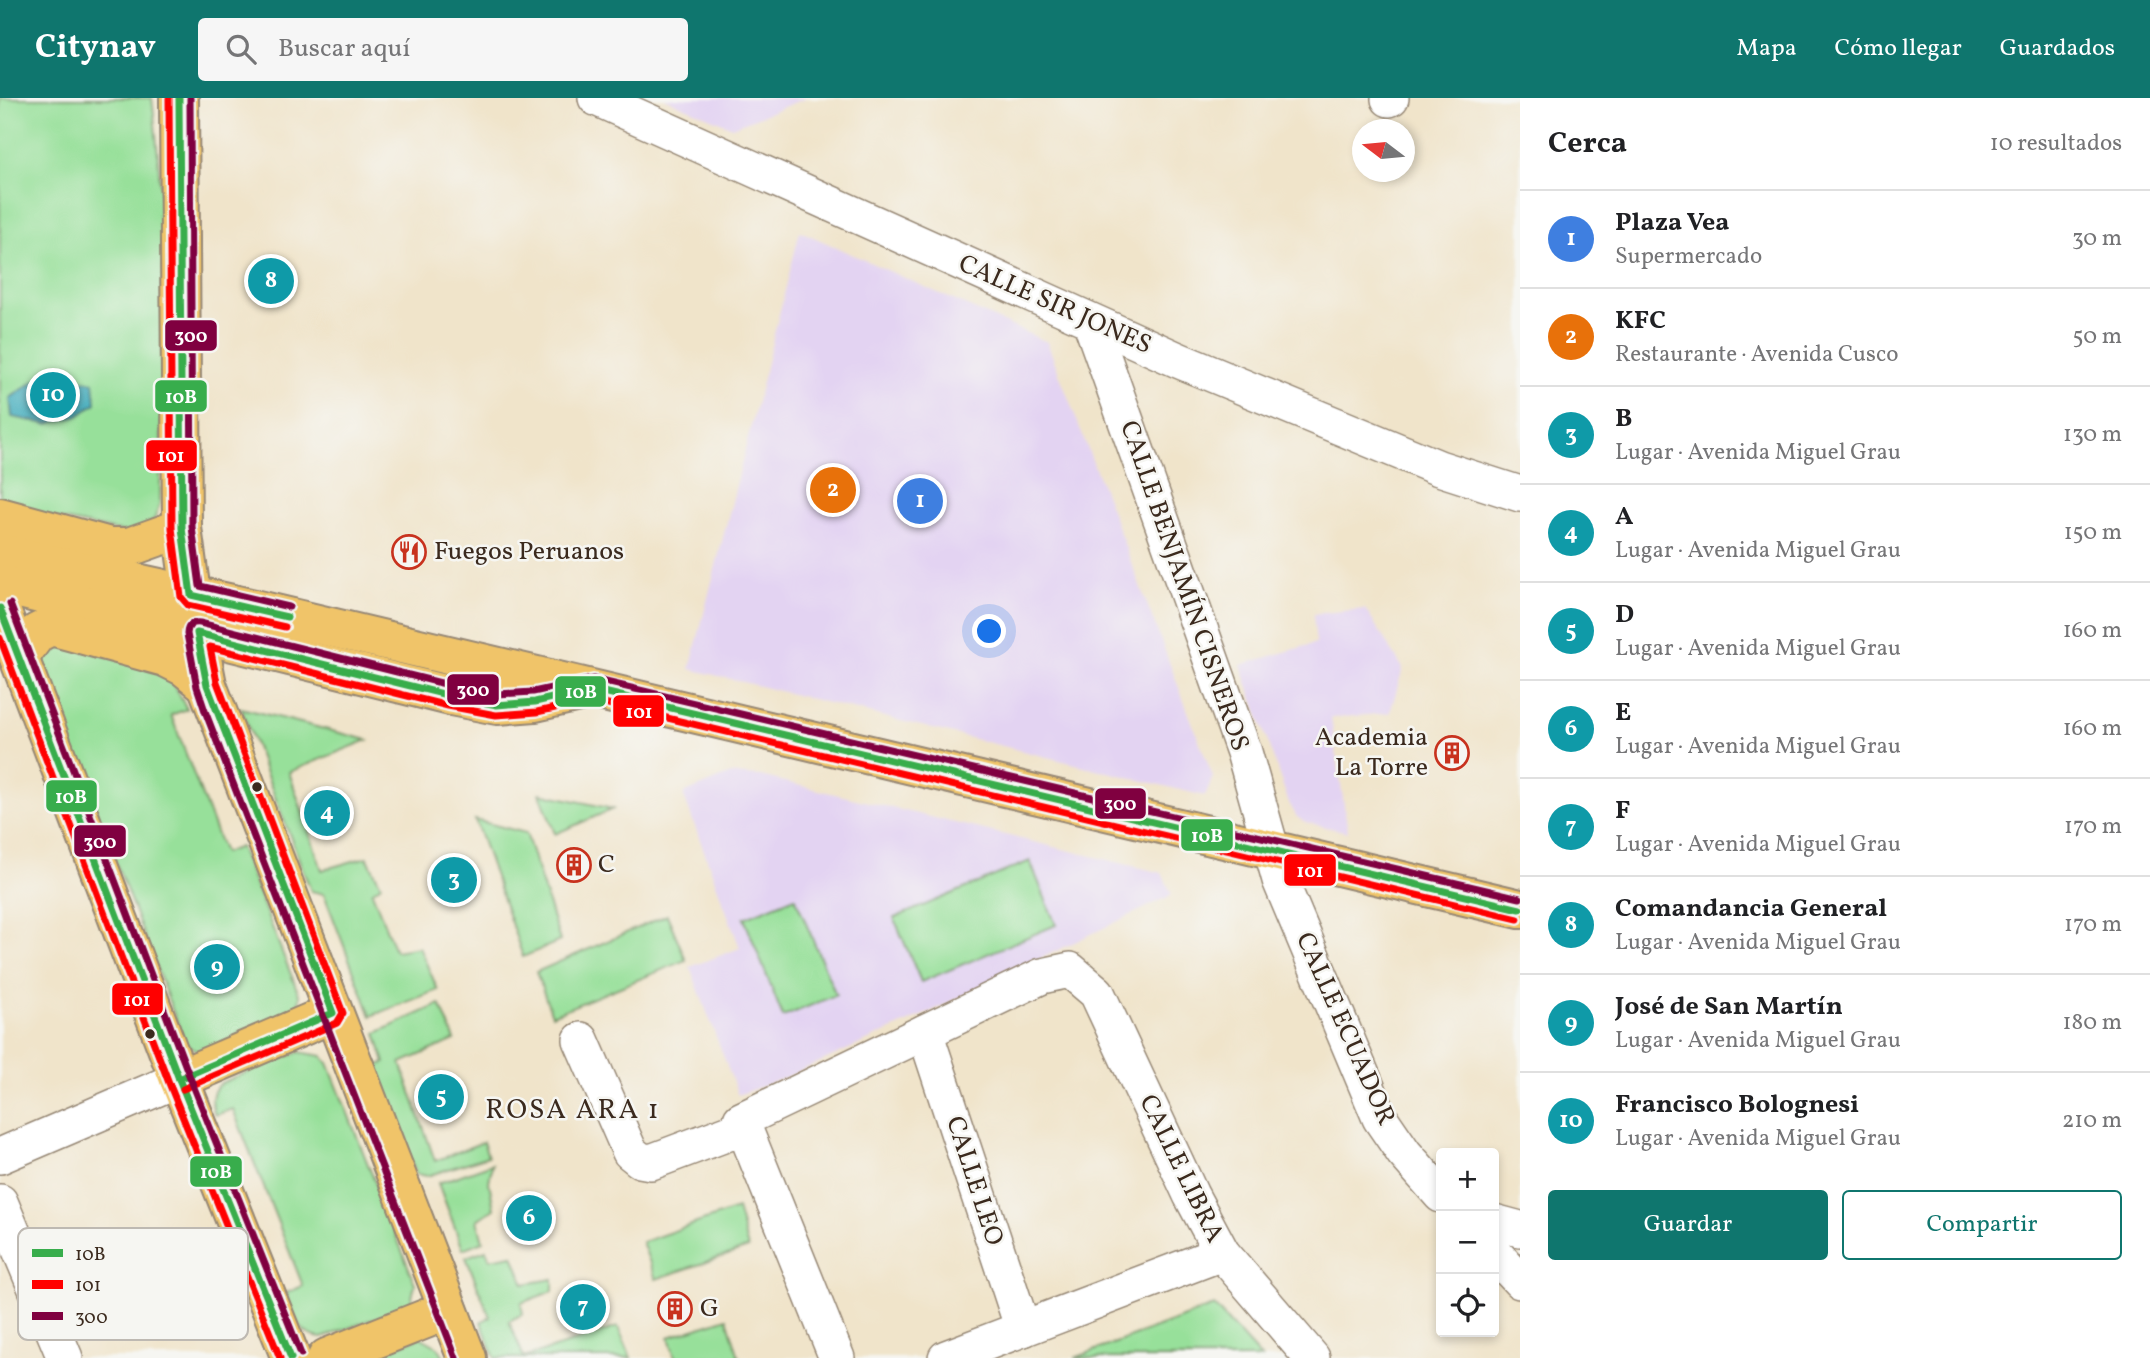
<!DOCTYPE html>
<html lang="es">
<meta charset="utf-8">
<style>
:root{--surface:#fff;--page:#f6f6f6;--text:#202124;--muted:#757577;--line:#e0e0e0;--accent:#0f766e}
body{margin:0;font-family:Vollkorn,serif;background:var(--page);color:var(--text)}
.controls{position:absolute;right:21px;bottom:21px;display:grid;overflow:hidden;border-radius:7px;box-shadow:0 4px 10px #0003}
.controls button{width:63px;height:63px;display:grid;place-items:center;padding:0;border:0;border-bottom:2px solid var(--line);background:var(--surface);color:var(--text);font:35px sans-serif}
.compass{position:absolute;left:1352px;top:21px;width:63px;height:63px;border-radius:50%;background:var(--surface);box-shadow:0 4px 10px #0003;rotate:286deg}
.you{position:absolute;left:990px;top:534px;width:24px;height:24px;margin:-18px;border:5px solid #fff;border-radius:50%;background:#1a73e8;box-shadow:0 0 0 10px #1a73e833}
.badge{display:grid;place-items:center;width:46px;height:46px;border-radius:50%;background:var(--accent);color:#fff;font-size:23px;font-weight:700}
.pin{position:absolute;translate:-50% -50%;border:4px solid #fff;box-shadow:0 2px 7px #0006}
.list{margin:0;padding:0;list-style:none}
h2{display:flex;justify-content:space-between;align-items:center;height:91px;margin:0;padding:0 28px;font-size:30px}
h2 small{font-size:23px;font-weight:400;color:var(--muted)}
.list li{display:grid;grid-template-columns:46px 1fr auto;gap:21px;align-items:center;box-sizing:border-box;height:98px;padding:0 28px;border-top:2px solid var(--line)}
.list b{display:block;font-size:26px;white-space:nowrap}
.list p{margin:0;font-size:23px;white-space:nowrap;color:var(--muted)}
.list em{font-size:23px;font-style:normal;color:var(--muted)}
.actions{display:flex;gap:14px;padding:21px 28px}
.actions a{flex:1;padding:16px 0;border:2px solid var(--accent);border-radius:7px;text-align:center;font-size:24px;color:var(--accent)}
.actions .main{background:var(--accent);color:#fff}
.icon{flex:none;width:38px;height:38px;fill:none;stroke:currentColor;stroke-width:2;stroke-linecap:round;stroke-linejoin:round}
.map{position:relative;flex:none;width:1520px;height:1260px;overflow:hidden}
header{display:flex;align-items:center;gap:42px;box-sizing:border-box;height:98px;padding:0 35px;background:var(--accent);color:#fff}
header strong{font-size:33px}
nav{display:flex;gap:38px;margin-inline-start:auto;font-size:24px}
.search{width:490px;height:63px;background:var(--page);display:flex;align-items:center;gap:18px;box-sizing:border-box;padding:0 24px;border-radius:7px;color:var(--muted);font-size:26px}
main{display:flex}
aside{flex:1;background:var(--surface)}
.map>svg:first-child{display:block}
</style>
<header>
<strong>Citynav</strong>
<div class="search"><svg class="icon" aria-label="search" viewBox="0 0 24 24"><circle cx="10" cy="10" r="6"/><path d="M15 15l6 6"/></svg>Buscar aquí</div>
<nav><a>Mapa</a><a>Cómo llegar</a><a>Guardados</a></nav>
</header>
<main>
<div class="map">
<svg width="1520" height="1260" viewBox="0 0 1520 1260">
<rect width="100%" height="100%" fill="#f6f6f2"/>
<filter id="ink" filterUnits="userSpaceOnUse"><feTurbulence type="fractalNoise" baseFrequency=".0143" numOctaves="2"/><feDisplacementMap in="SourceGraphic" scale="14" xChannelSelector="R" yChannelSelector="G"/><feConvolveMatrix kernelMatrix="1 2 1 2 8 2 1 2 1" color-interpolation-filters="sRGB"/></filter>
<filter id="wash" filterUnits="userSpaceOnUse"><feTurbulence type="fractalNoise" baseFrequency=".00686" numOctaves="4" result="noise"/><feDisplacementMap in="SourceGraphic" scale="28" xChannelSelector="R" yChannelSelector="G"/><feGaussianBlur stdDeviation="1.57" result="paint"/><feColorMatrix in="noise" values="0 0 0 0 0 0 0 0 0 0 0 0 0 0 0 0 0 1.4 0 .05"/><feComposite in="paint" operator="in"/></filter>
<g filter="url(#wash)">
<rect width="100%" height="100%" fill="#f0e4ca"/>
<g fill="#e3d3f2">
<path d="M664 0H806L732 29Z"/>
<path d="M800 133 1047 244 1213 679 1205 698 690 571Z"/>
<path d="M1365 511 1403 570 1390 615 1331 620 1348 734 1304 724 1297 719 1289 705 1241 567 1316 545 1313 516Z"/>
<path d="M731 676 760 678 1162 775 1172 797 909 924 784 980 738 997 690 869 740 850 683 696Z"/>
</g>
<g fill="#97e09a" stroke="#69855c" stroke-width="2">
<path d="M0 0H152C169 134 162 270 160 404L155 420 138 437 0 409Z"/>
<path d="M52 541 162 576 175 589 187 611 171 617 224 755 240 749 300 899 298 910 201 955 185 945 38 561Z"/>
<path d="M241 610 368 642 289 674 322 772 367 759 381 787 372 794 395 853 419 849 438 892 371 918 324 796 311 793Z"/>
<path d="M540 695 613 711 555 736Z"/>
<path d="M475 722 526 735 560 843 523 859Z"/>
<path d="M1030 763 1056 827 921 884 894 820Z"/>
<path d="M795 799 836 897 783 919 744 820Z"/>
<path d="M667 817 686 862 552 917 536 874Z"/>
<path d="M440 906 455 942 401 965 435 1063 483 1044 488 1058 427 1078 416 1076 374 969 385 965 376 935Z"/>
<path d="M299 954 322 958 328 965 415 1186 411 1204 402 1210 322 1240C296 1237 295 1217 286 1195L303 1188 233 1011 215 1017C211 1006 210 993 221 985Z"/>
<path d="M492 1066 489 1084 494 1111 477 1122 483 1143 463 1151 438 1085Z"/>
<path d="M737 1111 748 1150 656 1181 642 1144Z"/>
<path d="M486 1152 490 1161 513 1157 524 1186 553 1181V1193L521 1205 523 1216 509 1223 524 1260 618 1229 631 1260H495L481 1224 490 1219 466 1159Z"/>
<path d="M1214 1208 1261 1260H1075Z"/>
<path d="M727 1220 739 1259 675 1260 669 1239Z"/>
<path d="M420 1239 438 1249 445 1260H370Z"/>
</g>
<path fill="#3dabbc" stroke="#3c6a6d" stroke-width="2" fill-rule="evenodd" d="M60 279 94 284 96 305 78 318 47 326 12 319 10 300 35 283ZM59 287 62 303 45 306 42 289Z"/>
</g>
<g filter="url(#ink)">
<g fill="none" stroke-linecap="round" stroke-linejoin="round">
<g stroke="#968774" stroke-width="38">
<g id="minor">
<path d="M596 0 1178 262 1439 370 1520 396"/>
<path d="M1389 1 1391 0"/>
<path d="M1091 225 1244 654 1280 782 1380 1020 1404 1055 1441 1097"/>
<path d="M925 934 1023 1231"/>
<path d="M581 942 630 1054 640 1062 651 1064 744 1029"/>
<path d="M0 1058 179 981"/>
<path d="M0 1104 65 1260"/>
<path d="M1494 1124 1520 1131"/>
<path d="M1494 1155 1520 1183"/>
<path d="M837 1260 741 1022 1042 878 1070 872 1097 895 1191 1097 1222 1155 1312 1260"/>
<path d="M946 1260 1222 1155"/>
</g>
</g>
<g stroke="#968774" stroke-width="42">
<g id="major">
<path d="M179 0 182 430 195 524 207 587 467 1260"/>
<path d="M0 419 110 449H129L182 430"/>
<path d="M0 455 237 507 1520 811"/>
<path d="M0 486 451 598 497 607 535 604 579 594"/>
<path d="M0 510 179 981 291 1260"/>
<path d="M19 559 37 535 51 528 165 559 185 569 207 587"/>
<path d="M179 981 333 915"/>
<path d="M327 1260 448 1212"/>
</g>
</g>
<use href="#minor" stroke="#fff" stroke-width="35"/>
<use href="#major" stroke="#f0c469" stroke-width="38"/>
<g stroke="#f6f6f2" stroke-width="12">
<g id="bus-1">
<path d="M179 0 182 430 191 497 287 519"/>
<path d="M0 510 179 981 291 1260"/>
<path d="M179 981 333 915 207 587 197 535 451 598 497 607 535 604 591 591 1520 811"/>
</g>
</g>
<g stroke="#f6f6f2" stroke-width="12">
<g id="bus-2">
<path d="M169 0 172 430 181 499 188 507 285 529"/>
<path d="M0 540 169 985 280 1260"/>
<path d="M183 991 337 925 343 915 217 584 210 549 448 608 496 617 537 614 591 602 1518 821"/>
</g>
</g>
<g stroke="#f6f6f2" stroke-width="12">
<g id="bus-3">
<path d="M190 0 192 429 200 488 289 509"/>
<path d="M10 506 189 977 301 1256"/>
<path d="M456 1260 205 613 197 589 187 536C187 528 192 524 200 525L453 588 498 596 533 594 593 581 1520 800"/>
</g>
</g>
<use href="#bus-1" stroke="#38ad4c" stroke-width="7"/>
<use href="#bus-2" stroke="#f00" stroke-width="7"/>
<use href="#bus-3" stroke="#800040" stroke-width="7"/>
</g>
</g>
<defs>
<g id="restaurant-ring" transform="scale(1.75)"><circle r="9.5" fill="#f6f6f2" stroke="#c8321e" stroke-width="1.5"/><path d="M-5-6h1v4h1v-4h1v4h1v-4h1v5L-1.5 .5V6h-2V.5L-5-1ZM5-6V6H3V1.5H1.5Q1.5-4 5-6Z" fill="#c8321e"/></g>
<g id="building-ring" transform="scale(1.75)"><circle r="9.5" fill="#f6f6f2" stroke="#c8321e" stroke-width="1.5"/><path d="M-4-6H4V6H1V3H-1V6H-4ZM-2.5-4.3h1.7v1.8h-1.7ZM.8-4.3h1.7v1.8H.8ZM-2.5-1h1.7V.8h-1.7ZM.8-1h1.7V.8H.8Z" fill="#c8321e"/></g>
</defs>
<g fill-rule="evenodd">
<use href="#restaurant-ring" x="409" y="454"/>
<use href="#building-ring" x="1452" y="655"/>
<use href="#building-ring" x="574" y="767"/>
<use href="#building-ring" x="675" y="1211"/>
</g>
<g fill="#3b2a1e" stroke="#f6f6f2" stroke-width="2.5">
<circle cx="257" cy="689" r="6"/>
<circle cx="150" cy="936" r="6"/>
</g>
<g text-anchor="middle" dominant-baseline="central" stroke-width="5" stroke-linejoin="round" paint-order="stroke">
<g font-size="26" fill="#3b2a1e" stroke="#f6f6f2">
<text transform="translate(1055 207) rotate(24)">CALLE SIR JONES</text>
<text transform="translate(1184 488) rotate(71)">CALLE BENJAMÍN CISNEROS</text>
<text transform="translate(1345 931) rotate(66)">CALLE ECUADOR</text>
<text transform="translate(1181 1071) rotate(64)">CALLE LIBRA</text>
<text transform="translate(974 1083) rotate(72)">CALLE LEO</text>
</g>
<g font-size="26" fill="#3b2a1e" stroke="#f6f6f2" text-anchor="start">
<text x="434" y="454">Fuegos Peruanos</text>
<text x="1428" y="640" text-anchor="end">Academia<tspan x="1428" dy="30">La Torre</tspan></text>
<text x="598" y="767">C</text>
<text x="700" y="1211">G</text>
</g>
<g font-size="28" letter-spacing="2" fill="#3b2a1e" stroke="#f6f6f2">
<text x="573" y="1012">ROSA ARA 1</text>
</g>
</g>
<rect x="18" y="1130" width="230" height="112" rx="10" fill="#f6f6f2" stroke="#beb9b2" stroke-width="2"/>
<rect x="32" y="1151" width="31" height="8" fill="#38ad4c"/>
<rect x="32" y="1182" width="31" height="9" fill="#f00"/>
<rect x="32" y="1214" width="31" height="8" fill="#800040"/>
<g font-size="19" fill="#3b2a1e">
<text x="75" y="1162">10B</text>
<text x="75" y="1193">101</text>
<text x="75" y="1225">300</text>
</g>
<g stroke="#f6f6f2" stroke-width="2.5">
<rect x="164" y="221" width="54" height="33" rx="7" fill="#800040"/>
<rect x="154" y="281" width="54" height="34" rx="7" fill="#38ad4c"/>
<rect x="145" y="341" width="53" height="33" rx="7" fill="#f00"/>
<rect x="446" y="575" width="54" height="33" rx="7" fill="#800040"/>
<rect x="554" y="577" width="53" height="33" rx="7" fill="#38ad4c"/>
<rect x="612" y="596" width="53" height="34" rx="7" fill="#f00"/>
<rect x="45" y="681" width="53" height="34" rx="7" fill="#38ad4c"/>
<rect x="1094" y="689" width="53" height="33" rx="7" fill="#800040"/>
<rect x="1180" y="720" width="54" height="34" rx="7" fill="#38ad4c"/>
<rect x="73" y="726" width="54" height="34" rx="7" fill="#800040"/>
<rect x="1283" y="755" width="54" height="34" rx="7" fill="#f00"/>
<rect x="111" y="884" width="53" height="34" rx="7" fill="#f00"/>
<rect x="189" y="1057" width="54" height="33" rx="7" fill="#38ad4c"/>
</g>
<g font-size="19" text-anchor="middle" font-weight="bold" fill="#fff">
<text x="191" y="244">300</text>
<text x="181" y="305">10B</text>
<text x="171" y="364">101</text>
<text x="473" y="598">300</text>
<text x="581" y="600">10B</text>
<text x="639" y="620">101</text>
<text x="71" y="705">10B</text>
<text x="1120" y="712">300</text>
<text x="1207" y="744">10B</text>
<text x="100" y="750">300</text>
<text x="1310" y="779">101</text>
<text x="137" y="908">101</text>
<text x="216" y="1080">10B</text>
</g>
</svg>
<div class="controls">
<button>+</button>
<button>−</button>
<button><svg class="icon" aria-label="locate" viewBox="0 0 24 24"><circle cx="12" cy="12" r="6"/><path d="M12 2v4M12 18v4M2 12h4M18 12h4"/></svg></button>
</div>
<svg class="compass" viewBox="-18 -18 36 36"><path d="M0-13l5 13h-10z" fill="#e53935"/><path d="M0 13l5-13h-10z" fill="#757577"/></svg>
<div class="you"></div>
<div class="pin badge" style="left:920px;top:403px;background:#3f7fe0">1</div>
<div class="pin badge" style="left:833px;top:392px;background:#e8710a">2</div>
<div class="pin badge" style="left:454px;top:782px;background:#0f9aa8">3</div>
<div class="pin badge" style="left:327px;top:715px;background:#0f9aa8">4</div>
<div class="pin badge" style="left:441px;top:999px;background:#0f9aa8">5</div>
<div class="pin badge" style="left:529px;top:1120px;background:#0f9aa8">6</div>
<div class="pin badge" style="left:583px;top:1209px;background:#0f9aa8">7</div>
<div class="pin badge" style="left:271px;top:183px;background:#0f9aa8">8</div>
<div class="pin badge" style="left:217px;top:869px;background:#0f9aa8">9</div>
<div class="pin badge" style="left:53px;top:297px;background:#0f9aa8">10</div>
</div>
<aside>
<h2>Cerca<small>10 resultados</small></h2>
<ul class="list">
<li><span class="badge" style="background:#3f7fe0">1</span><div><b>Plaza Vea</b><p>Supermercado</p></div><em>30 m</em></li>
<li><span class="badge" style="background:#e8710a">2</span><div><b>KFC</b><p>Restaurante · Avenida Cusco</p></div><em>50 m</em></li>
<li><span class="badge" style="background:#0f9aa8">3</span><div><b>B</b><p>Lugar · Avenida Miguel Grau</p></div><em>130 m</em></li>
<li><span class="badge" style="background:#0f9aa8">4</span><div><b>A</b><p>Lugar · Avenida Miguel Grau</p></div><em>150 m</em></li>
<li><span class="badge" style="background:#0f9aa8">5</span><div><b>D</b><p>Lugar · Avenida Miguel Grau</p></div><em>160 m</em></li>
<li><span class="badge" style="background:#0f9aa8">6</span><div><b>E</b><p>Lugar · Avenida Miguel Grau</p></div><em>160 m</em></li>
<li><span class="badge" style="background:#0f9aa8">7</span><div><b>F</b><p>Lugar · Avenida Miguel Grau</p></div><em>170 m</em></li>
<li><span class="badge" style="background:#0f9aa8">8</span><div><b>Comandancia General</b><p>Lugar · Avenida Miguel Grau</p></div><em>170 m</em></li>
<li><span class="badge" style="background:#0f9aa8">9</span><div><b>José de San Martín</b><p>Lugar · Avenida Miguel Grau</p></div><em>180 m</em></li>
<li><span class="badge" style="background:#0f9aa8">10</span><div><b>Francisco Bolognesi</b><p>Lugar · Avenida Miguel Grau</p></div><em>210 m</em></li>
</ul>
<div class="actions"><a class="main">Guardar</a><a>Compartir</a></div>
</aside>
</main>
